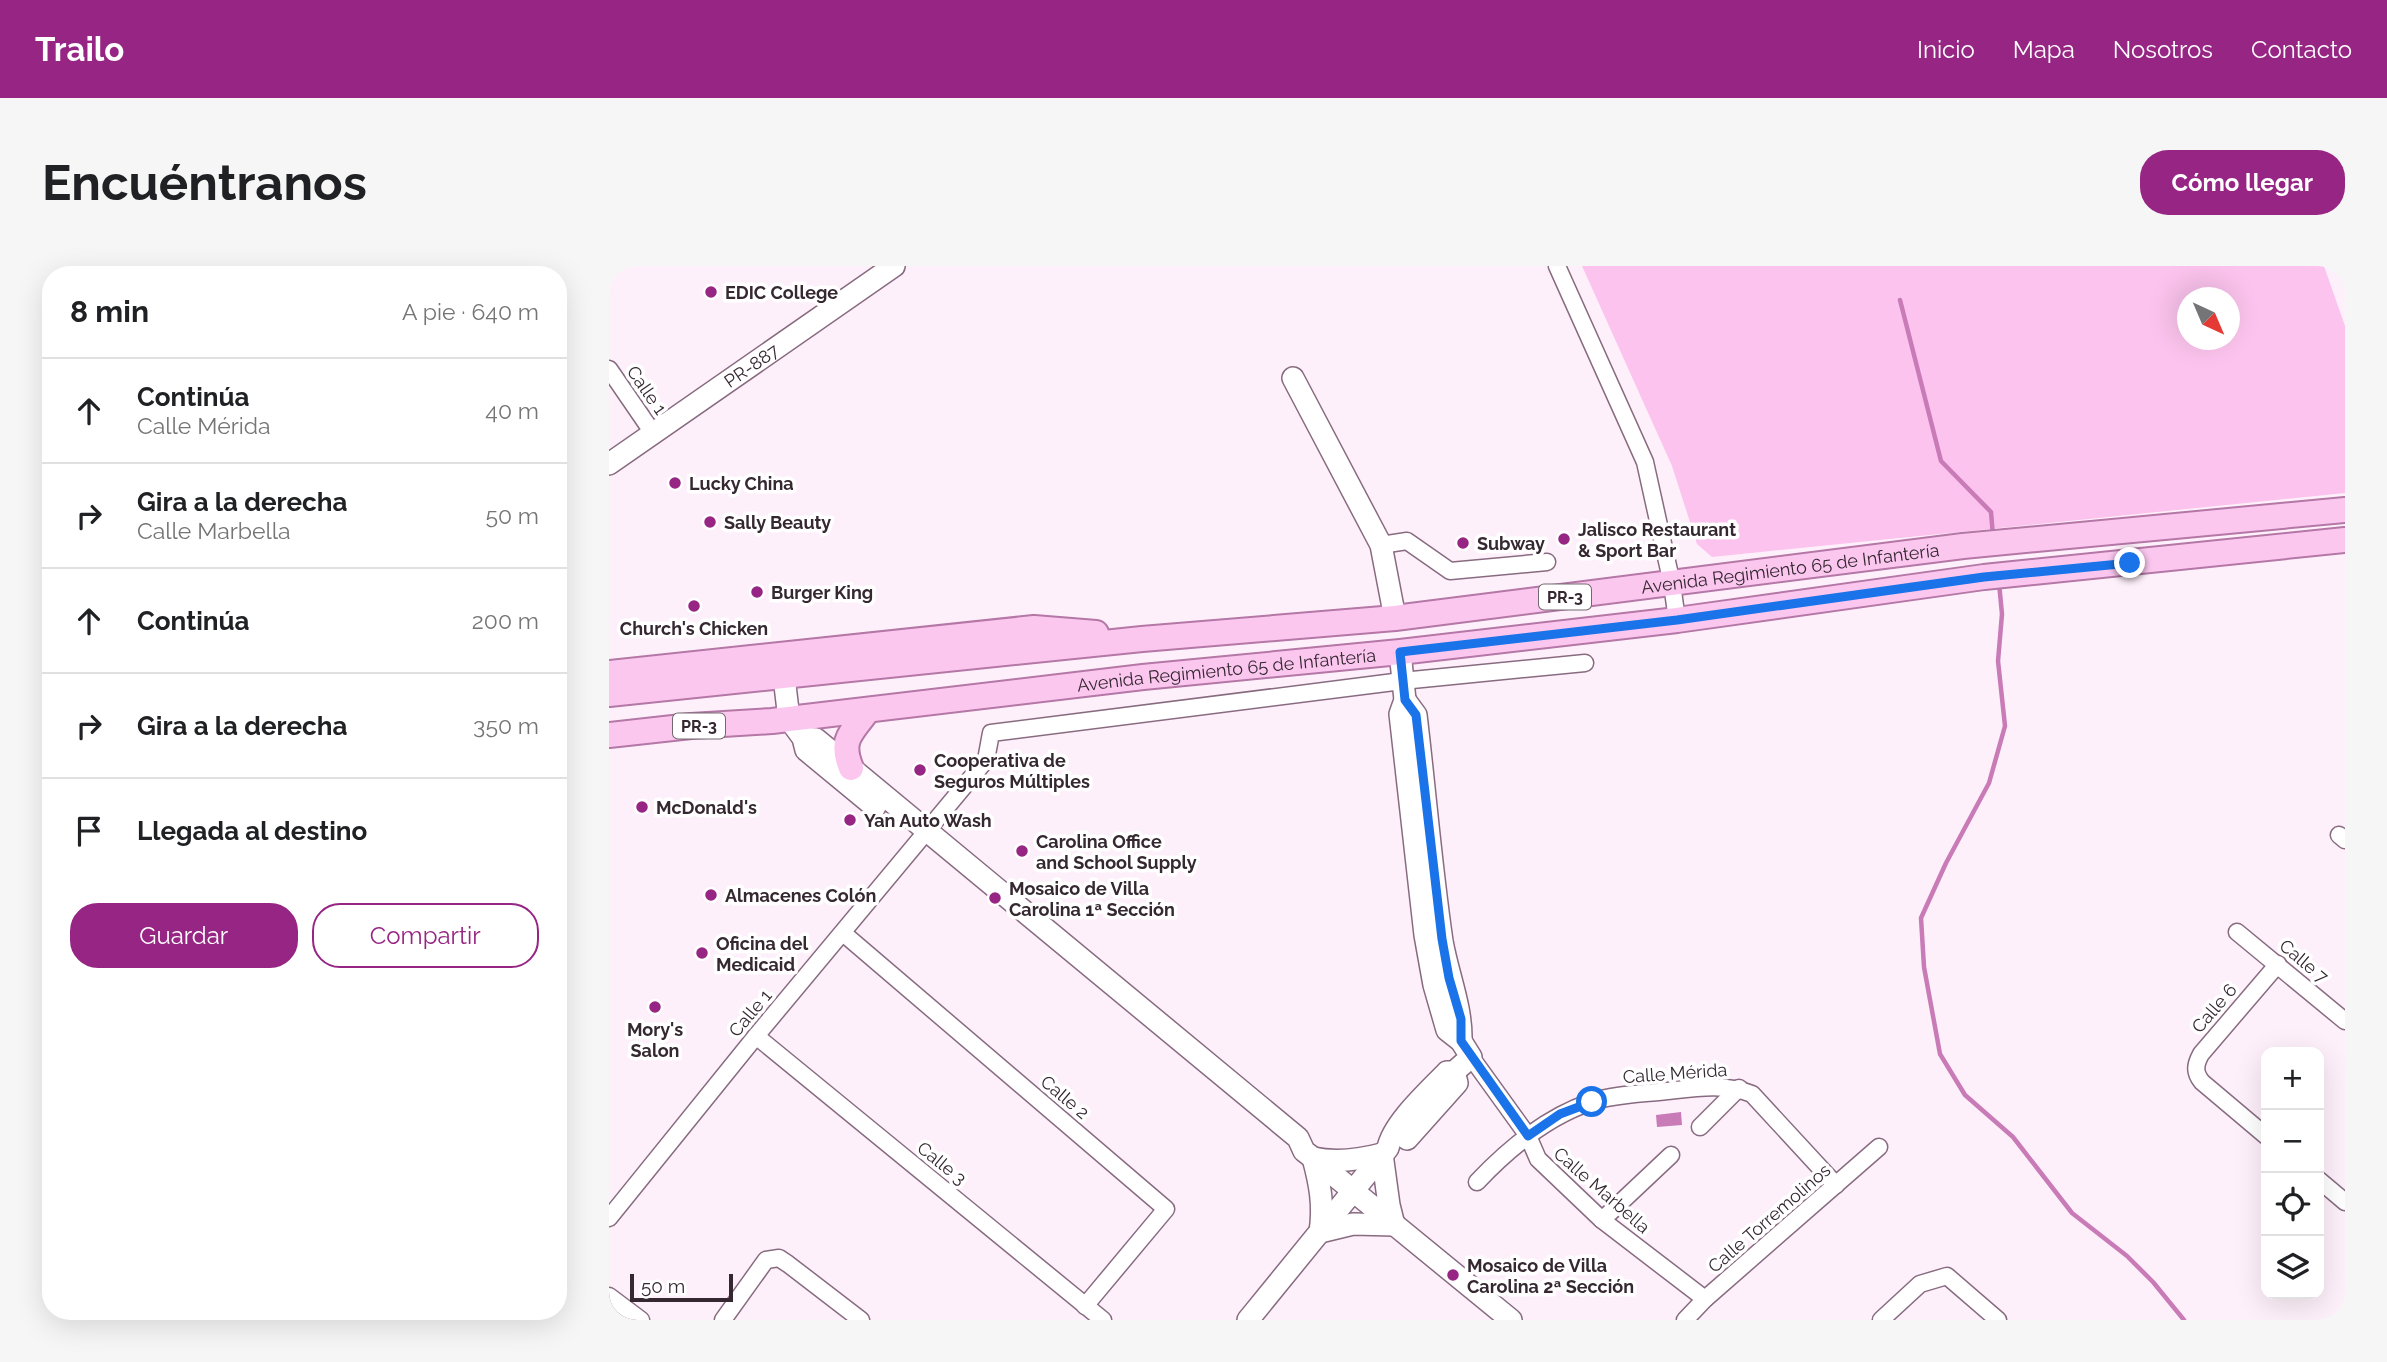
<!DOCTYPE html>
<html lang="es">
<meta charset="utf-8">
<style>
:root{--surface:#fff;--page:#f6f6f6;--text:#202124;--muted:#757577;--line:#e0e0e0;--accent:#962584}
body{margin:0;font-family:Raleway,sans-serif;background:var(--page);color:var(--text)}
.controls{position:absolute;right:21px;bottom:21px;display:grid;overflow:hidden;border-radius:14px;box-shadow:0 7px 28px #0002}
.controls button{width:63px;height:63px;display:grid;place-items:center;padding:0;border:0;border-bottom:2px solid var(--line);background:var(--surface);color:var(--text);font:35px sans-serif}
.compass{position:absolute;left:1568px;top:21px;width:63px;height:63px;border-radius:50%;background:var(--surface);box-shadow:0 7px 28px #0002;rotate:136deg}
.scale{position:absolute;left:21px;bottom:18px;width:103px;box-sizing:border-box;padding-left:7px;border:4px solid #352831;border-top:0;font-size:19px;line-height:24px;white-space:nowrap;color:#352831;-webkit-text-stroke:5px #fff;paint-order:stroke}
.stop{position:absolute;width:21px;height:21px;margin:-16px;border:5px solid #1a73e8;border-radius:50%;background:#fff}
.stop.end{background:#1a73e8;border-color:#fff;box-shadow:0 2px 7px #0008}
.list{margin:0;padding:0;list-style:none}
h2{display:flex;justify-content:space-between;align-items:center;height:91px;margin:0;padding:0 28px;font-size:30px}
h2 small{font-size:23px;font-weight:400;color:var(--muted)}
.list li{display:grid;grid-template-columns:46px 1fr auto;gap:21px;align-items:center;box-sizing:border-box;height:105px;padding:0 28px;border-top:2px solid var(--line)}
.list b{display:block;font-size:26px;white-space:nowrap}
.list p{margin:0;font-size:23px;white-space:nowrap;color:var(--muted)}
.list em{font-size:23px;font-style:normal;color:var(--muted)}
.actions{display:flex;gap:14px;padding:21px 28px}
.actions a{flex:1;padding:16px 0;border:2px solid var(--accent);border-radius:28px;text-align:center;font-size:24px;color:var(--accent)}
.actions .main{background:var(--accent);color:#fff}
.icon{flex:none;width:38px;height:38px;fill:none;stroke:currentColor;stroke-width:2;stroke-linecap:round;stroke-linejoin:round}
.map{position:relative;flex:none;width:1736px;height:1054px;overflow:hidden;border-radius:28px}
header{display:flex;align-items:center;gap:42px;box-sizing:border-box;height:98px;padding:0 35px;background:var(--accent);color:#fff}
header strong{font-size:33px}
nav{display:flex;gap:38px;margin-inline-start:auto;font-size:24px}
.intro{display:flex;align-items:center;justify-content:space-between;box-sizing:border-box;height:168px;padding:0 42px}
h1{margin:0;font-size:49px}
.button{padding:18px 32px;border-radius:28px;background:var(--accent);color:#fff;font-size:24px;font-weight:700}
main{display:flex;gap:42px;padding:0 42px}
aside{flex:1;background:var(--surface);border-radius:28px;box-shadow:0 7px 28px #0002}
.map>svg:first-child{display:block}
</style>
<header>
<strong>Trailo</strong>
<nav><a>Inicio</a><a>Mapa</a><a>Nosotros</a><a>Contacto</a></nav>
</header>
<div class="intro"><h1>Encuéntranos</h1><a class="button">Cómo llegar</a></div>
<main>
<aside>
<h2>8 min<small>A pie · 640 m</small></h2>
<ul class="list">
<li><svg class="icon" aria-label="ahead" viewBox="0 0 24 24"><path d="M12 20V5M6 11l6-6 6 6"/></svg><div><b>Continúa</b><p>Calle Mérida</p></div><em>40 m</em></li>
<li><svg class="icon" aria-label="right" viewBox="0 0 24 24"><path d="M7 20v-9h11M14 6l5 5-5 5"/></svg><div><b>Gira a la derecha</b><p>Calle Marbella</p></div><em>50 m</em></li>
<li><svg class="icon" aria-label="ahead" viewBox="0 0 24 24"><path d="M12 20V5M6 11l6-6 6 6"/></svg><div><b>Continúa</b></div><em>200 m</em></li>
<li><svg class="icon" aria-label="right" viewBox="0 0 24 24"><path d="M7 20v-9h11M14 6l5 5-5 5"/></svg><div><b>Gira a la derecha</b></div><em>350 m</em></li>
<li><svg class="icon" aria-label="arrive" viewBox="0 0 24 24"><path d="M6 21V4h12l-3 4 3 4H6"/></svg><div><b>Llegada al destino</b></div></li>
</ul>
<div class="actions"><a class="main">Guardar</a><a>Compartir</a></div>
</aside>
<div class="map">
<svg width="1736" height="1054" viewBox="0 0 1736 1054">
<rect width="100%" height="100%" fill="#fef0fa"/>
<path fill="#fbc3ed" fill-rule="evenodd" d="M973 0H1715L1736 60V227L1103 291 1088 278 1063 200ZM1578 32H1620V74H1578Z"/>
<path fill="#c87bb7" d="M1072 846 1073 859 1048 861 1047 849Z"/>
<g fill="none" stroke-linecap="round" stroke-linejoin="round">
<g stroke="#c87bb7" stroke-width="4.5">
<path d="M1291 34 1332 195 1382 246 1384 270"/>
<path d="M1390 317 1393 348 1389 395 1396 460 1380 517 1337 597 1312 652 1315 701 1331 788 1356 829 1404 871 1463 947 1518 990 1544 1016 1575 1054"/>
</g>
<g stroke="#886b81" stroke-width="19">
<g id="street">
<path d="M948 0 1036 196 1063 318 1068 354"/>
<path d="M0 103 44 167"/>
<path d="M772 279 798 275 841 305 938 296"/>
<path d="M1730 569 1736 574"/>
<path d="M1628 666 1736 755"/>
<path d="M234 667 557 943 476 1040"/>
<path d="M147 770 494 1054"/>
<path d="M862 791 919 870 929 893 993 954 1096 1033"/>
<path d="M1091 861 1130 822"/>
<path d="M1657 870 1593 816C1585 806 1586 799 1592 788L1669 698"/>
<path d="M1710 914 1736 936"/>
<path d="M868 916C900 882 937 851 982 836 1006 828 1033 828 1058 825 1085 822 1117 817 1143 828L1227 919"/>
<path d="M0 952 147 770 377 494 382 467 793 415 976 397"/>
<path d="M993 954 1062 889"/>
<path d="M0 1030 32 1054"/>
<path d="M114 1054 157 994 170 992 179 998 252 1054"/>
<path d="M1076 1054 1096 1033 1270 881"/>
<path d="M1272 1054 1311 1018 1338 1010 1389 1054"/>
</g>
</g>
<g stroke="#886b81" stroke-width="24">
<g id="secondary">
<path d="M684 112 772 279 786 352"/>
<path id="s1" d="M0 198 285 0"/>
<path d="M173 394 180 453 194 472 197 484 266 541"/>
<path d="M796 434 807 449C816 524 822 600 833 675 839 709 853 741 852 775"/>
<path d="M194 472 207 473 689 872 695 885 704 892 902 1054"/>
<path d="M798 873 848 817 845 806"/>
<path d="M773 888 780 939 785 959 744 958 711 966C715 939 711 918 704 892 727 897 750 894 773 888Z"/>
<path d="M639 1054 779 882C784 857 820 825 838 806H845L862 791 852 775 838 764 825 719 816 669 791 448 796 434 791 386"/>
</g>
</g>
<g stroke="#b477a6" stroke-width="28">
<g id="primary">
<path d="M0 407 425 362 487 367"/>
<path id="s2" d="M0 428 533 373 786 352 1354 280 1736 244"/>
<path id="s3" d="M0 469 82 460 163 455 534 411 791 386 1068 354 1375 311 1736 274"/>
<path d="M242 502C230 473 243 467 259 444"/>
</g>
</g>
<use href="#street" stroke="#fff" stroke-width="16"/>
<use href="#secondary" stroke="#fff" stroke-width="21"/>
<use href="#primary" stroke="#fbc7ef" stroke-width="24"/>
</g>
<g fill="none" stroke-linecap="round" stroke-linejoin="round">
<path stroke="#1a73e8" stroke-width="9" d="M983 836 951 848 919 870 852 775V753L840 712 833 673 807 449 796 434 791 386 1068 354 1375 311 1521 297"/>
</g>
<g fill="#962584" stroke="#fff" stroke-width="2.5">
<circle cx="102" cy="26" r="7"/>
<circle cx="66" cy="217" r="7"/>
<circle cx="101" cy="256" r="7"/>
<circle cx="955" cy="273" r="7"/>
<circle cx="854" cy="277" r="7"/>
<circle cx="148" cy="326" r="7"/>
<circle cx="85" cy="340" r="7"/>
<circle cx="311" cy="504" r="7"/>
<circle cx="33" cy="541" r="7"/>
<circle cx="241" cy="554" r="7"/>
<circle cx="413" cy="585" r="7"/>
<circle cx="102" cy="629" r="7"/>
<circle cx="386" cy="632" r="7"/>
<circle cx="93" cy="687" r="7"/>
<circle cx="46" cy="741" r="7"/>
<circle cx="844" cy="1009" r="7"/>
</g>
<g text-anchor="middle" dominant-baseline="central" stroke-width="7" stroke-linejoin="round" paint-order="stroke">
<g fill="#fff" stroke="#72686f" stroke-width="2">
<rect x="930" y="318.5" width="52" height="25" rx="5"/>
<rect x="64" y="447.5" width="52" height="25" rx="5"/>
</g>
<g font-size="16" font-weight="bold" fill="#352831">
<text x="956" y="331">PR-3</text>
<text x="90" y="460">PR-3</text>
</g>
<g font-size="18" font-weight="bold" fill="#352831" stroke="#fff" text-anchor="start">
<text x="116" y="26">EDIC College</text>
<text x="80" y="217">Lucky China</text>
<text x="115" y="256">Sally Beauty</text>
<text x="969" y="263">Jalisco Restaurant<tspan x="969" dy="21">&amp; Sport Bar</tspan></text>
<text x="868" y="277">Subway</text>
<text x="162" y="326">Burger King</text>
<text x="85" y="362" text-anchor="middle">Church's Chicken</text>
<text x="325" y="494">Cooperativa de<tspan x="325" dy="21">Seguros Múltiples</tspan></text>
<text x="47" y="541">McDonald's</text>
<text x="255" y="554">Yan Auto Wash</text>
<text x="427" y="575">Carolina Office<tspan x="427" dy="21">and School Supply</tspan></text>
<text x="400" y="622">Mosaico de Villa<tspan x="400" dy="21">Carolina 1ª Sección</tspan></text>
<text x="116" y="629">Almacenes Colón</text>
<text x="107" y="677">Oficina del<tspan x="107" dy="21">Medicaid</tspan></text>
<text x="46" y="763" text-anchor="middle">Mory's<tspan x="46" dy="21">Salon</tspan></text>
<text x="858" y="999">Mosaico de Villa<tspan x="858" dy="21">Carolina 2ª Sección</tspan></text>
</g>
<g font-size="18" fill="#352831" stroke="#fff">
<text stroke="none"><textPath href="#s1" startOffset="173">PR-887</textPath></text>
<text transform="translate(38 124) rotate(55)">Calle 1</text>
<text stroke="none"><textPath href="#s2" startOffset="1188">Avenida Regimiento 65 de Infantería</textPath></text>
<text stroke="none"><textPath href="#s3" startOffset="621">Avenida Regimiento 65 de Infantería</textPath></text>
<text transform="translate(1695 695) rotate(40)">Calle 7</text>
<text transform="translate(1605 742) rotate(-49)">Calle 6</text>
<text transform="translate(141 747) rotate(-50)">Calle 1</text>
<text transform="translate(1066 807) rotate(-4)">Calle Mérida</text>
<text transform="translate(456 831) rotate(40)">Calle 2</text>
<text transform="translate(333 897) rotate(39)">Calle 3</text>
<text transform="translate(993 924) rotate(41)">Calle Marbella</text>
<text transform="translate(1160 952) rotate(-41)">Calle Torremolinos</text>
</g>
</g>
</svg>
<div class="controls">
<button>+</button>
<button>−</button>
<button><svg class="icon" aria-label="locate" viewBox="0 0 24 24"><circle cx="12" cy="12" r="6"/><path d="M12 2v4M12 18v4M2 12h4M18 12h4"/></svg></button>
<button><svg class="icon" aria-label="layers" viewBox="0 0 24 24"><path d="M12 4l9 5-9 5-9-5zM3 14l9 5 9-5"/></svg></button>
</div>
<svg class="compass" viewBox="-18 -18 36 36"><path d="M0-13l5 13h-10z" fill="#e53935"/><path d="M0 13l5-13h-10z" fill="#757577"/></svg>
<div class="scale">50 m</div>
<div class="stop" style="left:983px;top:836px"></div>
<div class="stop end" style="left:1521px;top:297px"></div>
</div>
</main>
